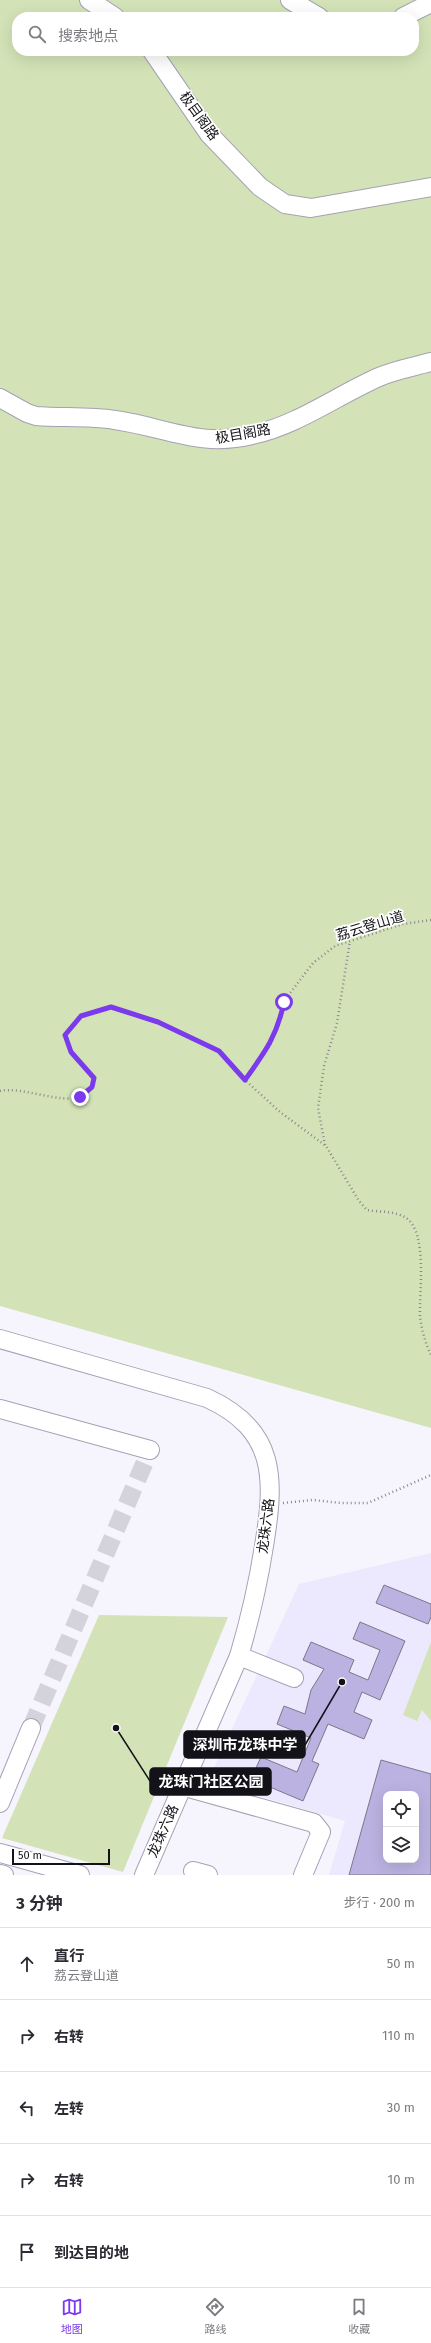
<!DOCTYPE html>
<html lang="zh">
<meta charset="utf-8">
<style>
:root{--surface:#fff;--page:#f2f2f3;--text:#2b2b33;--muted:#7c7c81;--line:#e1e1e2;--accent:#7c3aed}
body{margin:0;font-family:"Fira Sans","Noto Sans SC",sans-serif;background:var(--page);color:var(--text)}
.controls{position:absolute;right:12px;bottom:12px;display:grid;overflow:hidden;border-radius:8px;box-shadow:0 4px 16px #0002}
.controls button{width:36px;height:36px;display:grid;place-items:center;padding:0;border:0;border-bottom:1px solid var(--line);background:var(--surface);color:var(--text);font:20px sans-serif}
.scale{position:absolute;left:12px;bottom:10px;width:98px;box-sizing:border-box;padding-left:4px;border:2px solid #131218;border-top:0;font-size:11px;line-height:14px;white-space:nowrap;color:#131218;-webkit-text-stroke:3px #fff;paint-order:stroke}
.stop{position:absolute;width:12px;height:12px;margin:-9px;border:3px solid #7c3aed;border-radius:50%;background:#fff}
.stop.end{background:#7c3aed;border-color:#fff;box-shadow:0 1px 4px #0008}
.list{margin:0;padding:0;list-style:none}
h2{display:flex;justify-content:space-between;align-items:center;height:52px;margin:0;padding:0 16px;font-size:17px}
h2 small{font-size:13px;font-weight:400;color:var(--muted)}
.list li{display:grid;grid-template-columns:26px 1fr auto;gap:12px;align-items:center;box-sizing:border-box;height:72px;padding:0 16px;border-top:1px solid var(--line)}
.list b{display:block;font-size:15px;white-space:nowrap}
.list p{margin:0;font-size:13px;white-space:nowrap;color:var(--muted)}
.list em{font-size:13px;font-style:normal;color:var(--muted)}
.icon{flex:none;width:22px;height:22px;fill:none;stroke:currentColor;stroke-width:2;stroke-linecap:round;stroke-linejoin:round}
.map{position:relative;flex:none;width:431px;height:1875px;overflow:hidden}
.search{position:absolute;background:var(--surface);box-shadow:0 4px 16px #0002;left:12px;right:12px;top:12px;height:44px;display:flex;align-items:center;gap:10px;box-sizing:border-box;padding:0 14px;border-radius:16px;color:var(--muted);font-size:15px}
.sheet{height:412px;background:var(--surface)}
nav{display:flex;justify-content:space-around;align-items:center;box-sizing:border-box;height:56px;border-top:1px solid var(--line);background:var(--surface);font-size:11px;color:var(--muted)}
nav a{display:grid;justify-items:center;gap:2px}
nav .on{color:var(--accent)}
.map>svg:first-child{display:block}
</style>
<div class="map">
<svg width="431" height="1875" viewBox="0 0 431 1875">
<rect width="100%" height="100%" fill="#f6f5fd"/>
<path fill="#ece8fd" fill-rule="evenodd" d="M431 1553V1875H329L345 1821 208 1781 299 1584ZM386 1794H416V1860H386Z"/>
<g fill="#d3e3b7" fill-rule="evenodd">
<path d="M0 0H431V1428L0 1306ZM17 17H414V51H17Z"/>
<path d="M99 1615 228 1617 123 1872 2 1838Z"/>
<path d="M431 1642V1721L422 1710 417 1721 403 1715Z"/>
</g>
<g fill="#bbb2e1" stroke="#7b7889" fill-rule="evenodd">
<path d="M384 1585 431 1604V1617L428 1624 376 1603Z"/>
<path d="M360 1622 405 1641 380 1700 362 1692 354 1712 372 1720 364 1739 328 1724 312 1761 319 1764 303 1801 251 1779 261 1757 297 1772 311 1738 277 1724 284 1706 305 1714 311 1690 324 1669 303 1660 311 1642 354 1660 349 1672 368 1680 380 1650 353 1639Z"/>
<path d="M381 1760 431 1774V1875H349ZM386 1794H416V1860H386Z"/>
</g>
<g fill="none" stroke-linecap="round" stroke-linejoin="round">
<path stroke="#d4d3db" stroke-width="18" stroke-dasharray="18 9" stroke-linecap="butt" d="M31 1728 150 1450"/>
<g stroke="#a5a2b3" stroke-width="20">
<g id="minor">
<path d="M89 0 115 17"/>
<path d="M290 0 319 17"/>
<path d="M403 17 431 3"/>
<path d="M152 51 209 134 260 187 285 204 311 208 431 187"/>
<path d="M0 398 27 413 36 416C62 418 89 416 115 420 165 427 200 448 252 435 298 425 336 396 379 377 395 370 413 367 431 362"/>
<path d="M0 1339 207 1398C277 1430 275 1479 264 1546 258 1584 250 1619 239 1656L144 1875"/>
<path d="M0 1409 150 1450"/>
<path d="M239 1656 294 1678"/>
<path d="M182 1786 314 1823 321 1832 303 1875"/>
<path d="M0 1803 31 1728"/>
<path d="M0 1853 80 1875"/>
<path d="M193 1871 208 1875"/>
<path d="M0 1874 4 1875"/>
</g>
</g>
<g stroke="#89888f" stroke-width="2.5" stroke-dasharray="1 3" stroke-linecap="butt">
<path d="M245 1080 270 1046 281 1019 284 1001 313 963 335 946 403 924 431 920"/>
<path d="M0 1091C23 1086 62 1105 80 1096 84 1095 89 1090 92 1087L94 1078 71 1052 65 1035 81 1016 111 1007 158 1022 219 1051 245 1080 280 1112 326 1146 359 1201 367 1210C379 1212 396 1211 406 1218 428 1232 419 1293 420 1316 421 1328 426 1345 431 1355"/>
<path d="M325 1145 318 1108 324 1066 337 1023 350 941"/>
<path d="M283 1503 313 1500 341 1503H368L431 1475"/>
</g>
<use href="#minor" stroke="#fff" stroke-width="18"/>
</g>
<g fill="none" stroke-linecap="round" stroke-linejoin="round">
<path stroke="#7c3aed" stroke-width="5" d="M80 1097 92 1087 94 1078 71 1052 65 1035 81 1016 111 1007 158 1022 219 1051 245 1080C265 1052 277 1036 284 1002"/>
</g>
<g text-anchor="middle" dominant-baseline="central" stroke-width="3.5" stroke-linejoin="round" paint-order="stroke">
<g font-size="14" fill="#131218" stroke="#fff">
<text transform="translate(199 116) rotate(54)">极目阁路</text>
<text transform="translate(243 434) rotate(-10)">极目阁路</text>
<text transform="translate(370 926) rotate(-17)">荔云登山道</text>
<text transform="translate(266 1526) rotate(-83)">龙珠六路</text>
<text transform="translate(163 1831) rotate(-66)">龙珠六路</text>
</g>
</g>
<path fill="none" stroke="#131218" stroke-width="1.5" d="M342 1682L305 1745M116 1728L150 1781"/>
<g fill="#131218" stroke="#fff" stroke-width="1.5">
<circle cx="342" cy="1682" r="4"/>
<circle cx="116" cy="1728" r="4"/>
</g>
<g fill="#131218" stroke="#131218" stroke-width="1.5">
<rect x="184" y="1731" width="121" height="27" rx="4"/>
<rect x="150" y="1768" width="121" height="27" rx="4"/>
</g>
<g font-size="15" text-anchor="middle" font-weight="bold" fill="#fff">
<text x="245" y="1750">深圳市龙珠中学</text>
<text x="211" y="1787">龙珠门社区公园</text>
</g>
</svg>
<div class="controls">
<button><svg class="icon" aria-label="locate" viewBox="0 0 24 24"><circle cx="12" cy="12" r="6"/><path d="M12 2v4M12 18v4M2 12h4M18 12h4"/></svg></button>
<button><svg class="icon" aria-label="layers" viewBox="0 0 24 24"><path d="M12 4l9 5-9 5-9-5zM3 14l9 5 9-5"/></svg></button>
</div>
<div class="scale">50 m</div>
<div class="stop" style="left:284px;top:1002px"></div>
<div class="stop end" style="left:80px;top:1097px"></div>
<div class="search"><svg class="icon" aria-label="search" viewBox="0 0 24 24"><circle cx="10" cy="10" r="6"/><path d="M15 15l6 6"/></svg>搜索地点</div>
</div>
<section class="sheet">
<h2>3 分钟<small>步行 · 200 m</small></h2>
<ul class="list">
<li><svg class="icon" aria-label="ahead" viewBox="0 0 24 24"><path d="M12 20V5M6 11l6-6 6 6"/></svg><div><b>直行</b><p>荔云登山道</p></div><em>50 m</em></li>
<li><svg class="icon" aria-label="right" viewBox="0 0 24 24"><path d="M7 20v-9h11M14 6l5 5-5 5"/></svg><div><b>右转</b></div><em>110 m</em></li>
<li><svg class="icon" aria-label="left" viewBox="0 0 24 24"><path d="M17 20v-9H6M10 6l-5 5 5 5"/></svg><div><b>左转</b></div><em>30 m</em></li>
<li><svg class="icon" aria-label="right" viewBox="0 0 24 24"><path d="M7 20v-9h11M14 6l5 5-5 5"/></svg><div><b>右转</b></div><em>10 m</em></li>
<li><svg class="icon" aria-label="arrive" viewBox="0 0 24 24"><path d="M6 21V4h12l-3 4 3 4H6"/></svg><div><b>到达目的地</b></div></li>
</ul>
</section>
<nav>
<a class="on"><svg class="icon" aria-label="map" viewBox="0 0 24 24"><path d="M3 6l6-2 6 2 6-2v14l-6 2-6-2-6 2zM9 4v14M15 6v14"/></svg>地图</a>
<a><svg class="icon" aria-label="directions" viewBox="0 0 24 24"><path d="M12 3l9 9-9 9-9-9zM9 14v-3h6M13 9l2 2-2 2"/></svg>路线</a>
<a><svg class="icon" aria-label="saved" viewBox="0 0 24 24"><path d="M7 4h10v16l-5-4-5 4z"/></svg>收藏</a>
</nav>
